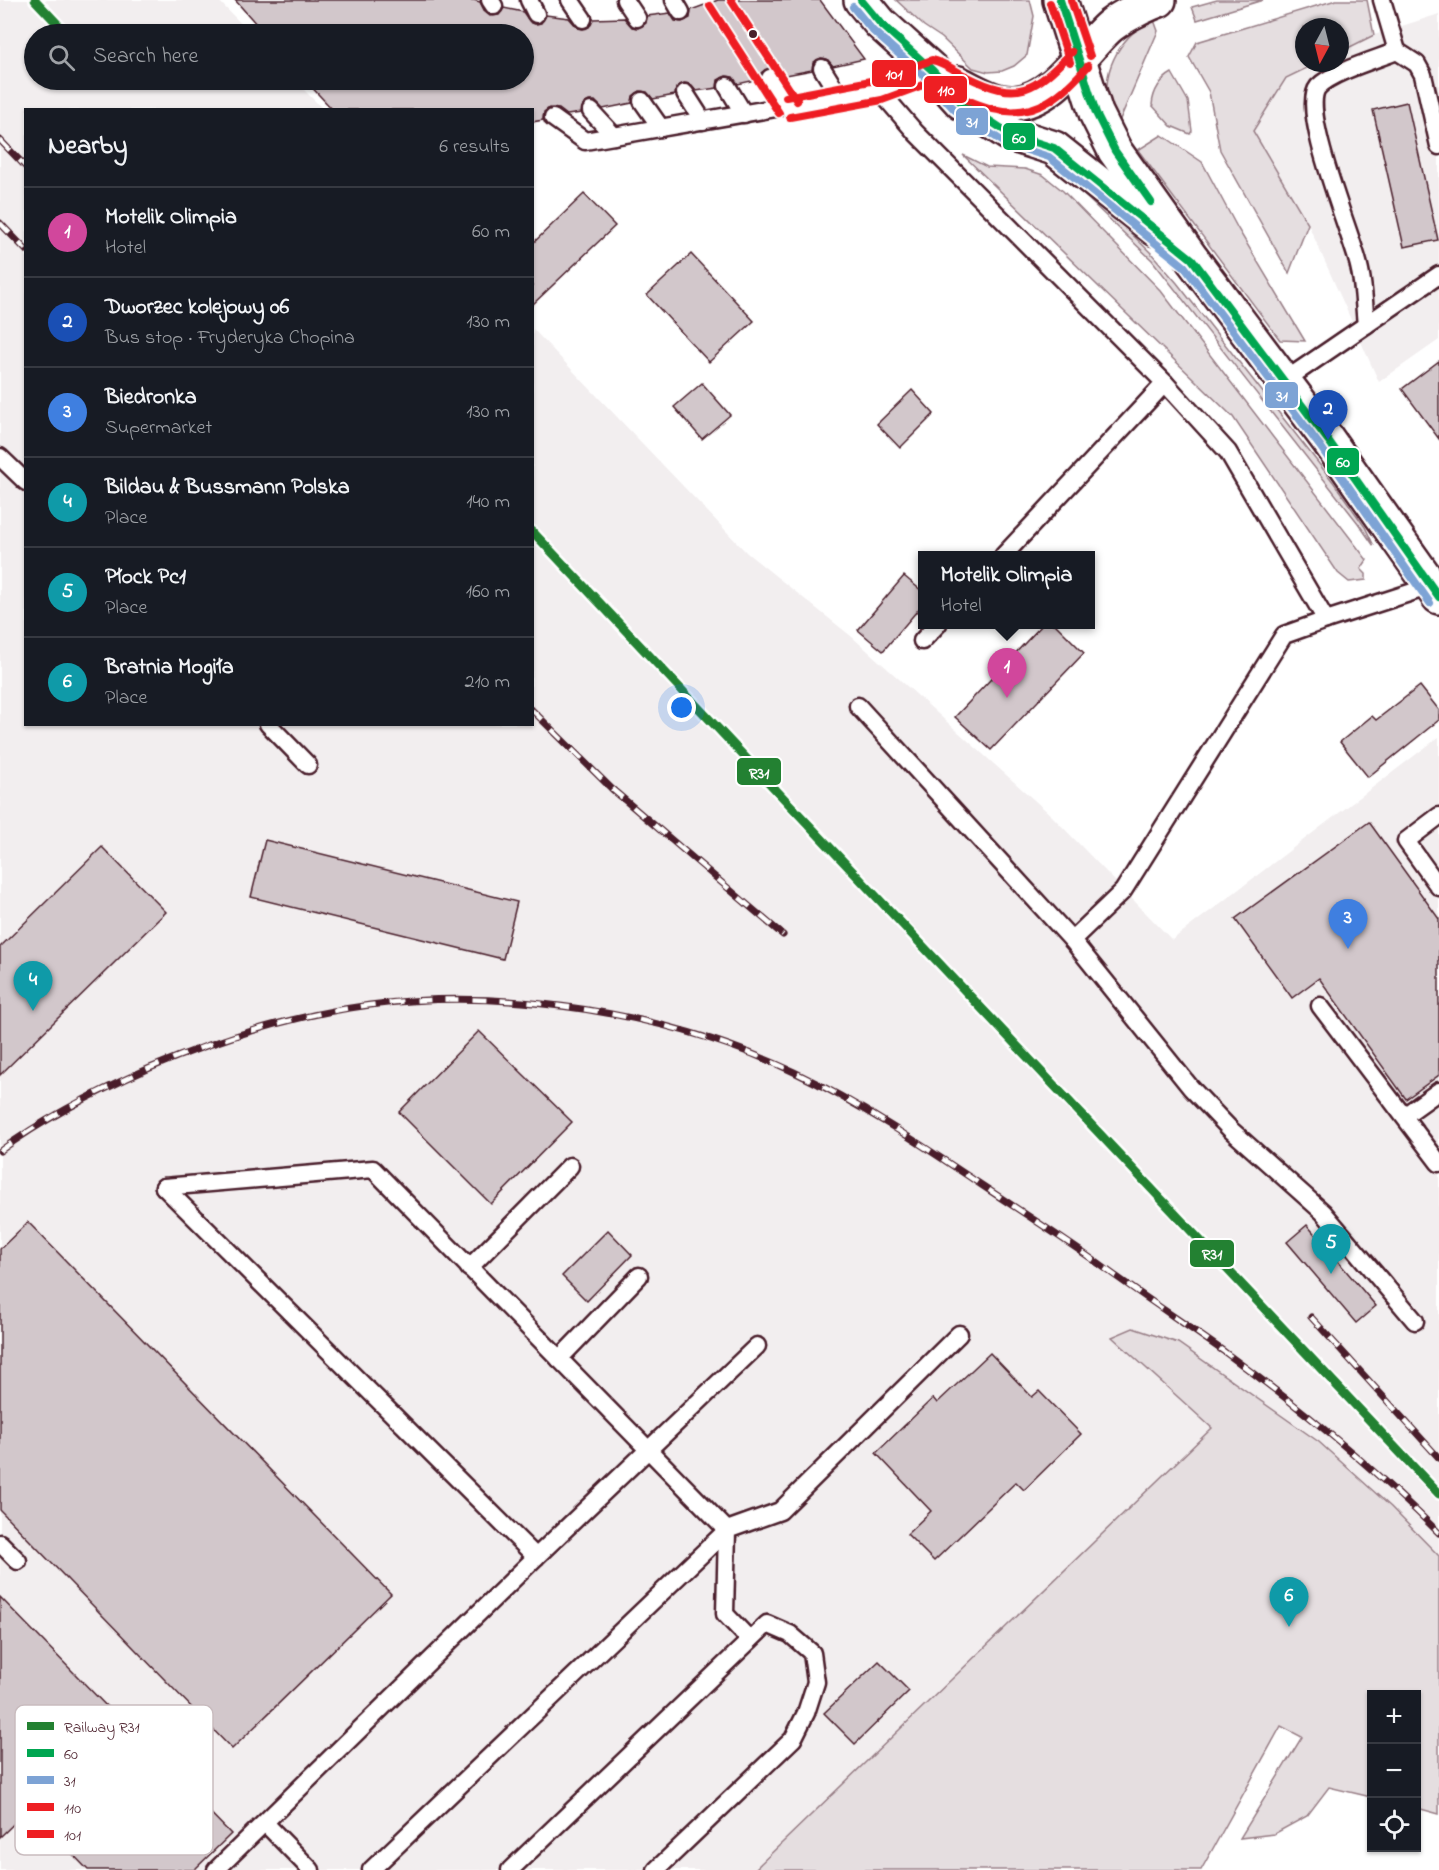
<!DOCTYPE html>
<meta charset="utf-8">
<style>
:root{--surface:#171b24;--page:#242831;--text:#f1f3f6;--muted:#9ea1a6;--line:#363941;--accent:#8c9099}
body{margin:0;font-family:"Indie Flower",sans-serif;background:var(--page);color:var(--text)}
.controls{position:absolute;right:18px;bottom:18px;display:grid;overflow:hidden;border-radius:0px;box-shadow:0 2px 4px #0004}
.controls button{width:54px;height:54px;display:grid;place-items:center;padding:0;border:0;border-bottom:2px solid var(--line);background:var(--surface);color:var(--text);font:30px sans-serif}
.compass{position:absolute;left:1295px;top:18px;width:54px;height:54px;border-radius:50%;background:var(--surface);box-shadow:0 2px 4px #0004;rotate:187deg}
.you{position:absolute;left:682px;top:708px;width:21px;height:21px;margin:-15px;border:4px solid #fff;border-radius:50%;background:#1a73e8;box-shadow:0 0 0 9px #1a73e833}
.badge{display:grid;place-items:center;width:39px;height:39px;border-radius:50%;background:var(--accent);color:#fff;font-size:20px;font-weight:700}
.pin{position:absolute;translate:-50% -50px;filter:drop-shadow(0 2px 3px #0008)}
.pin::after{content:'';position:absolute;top:32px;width:21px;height:18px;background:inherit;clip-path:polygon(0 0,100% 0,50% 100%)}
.popup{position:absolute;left:918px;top:551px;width:177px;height:78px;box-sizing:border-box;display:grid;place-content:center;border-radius:0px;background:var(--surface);filter:drop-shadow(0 2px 4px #0005);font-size:20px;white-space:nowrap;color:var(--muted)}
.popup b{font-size:22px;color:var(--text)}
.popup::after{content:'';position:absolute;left:50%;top:100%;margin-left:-12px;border:12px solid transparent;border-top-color:var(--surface)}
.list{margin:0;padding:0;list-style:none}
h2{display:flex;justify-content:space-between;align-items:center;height:78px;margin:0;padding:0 24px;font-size:26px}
h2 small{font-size:20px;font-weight:400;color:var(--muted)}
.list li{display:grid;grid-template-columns:39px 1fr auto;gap:18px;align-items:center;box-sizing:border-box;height:90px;padding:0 24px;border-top:2px solid var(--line)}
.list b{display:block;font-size:22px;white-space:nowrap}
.list p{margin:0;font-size:20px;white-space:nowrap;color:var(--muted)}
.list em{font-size:20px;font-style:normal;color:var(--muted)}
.icon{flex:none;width:33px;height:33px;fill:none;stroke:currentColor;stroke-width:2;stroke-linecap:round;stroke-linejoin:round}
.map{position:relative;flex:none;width:1439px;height:1870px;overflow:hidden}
.search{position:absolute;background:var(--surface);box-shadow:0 2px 4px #0004;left:24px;top:24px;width:510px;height:66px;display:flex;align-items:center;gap:15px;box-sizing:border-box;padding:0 21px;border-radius:33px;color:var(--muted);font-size:22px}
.panel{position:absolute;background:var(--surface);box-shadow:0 2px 4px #0004;left:24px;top:108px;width:510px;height:618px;border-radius:0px}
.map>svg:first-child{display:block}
</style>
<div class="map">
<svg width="1439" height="1870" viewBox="0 0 1439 1870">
<rect width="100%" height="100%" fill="#fff"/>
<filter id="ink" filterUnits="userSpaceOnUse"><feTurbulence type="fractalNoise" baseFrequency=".0167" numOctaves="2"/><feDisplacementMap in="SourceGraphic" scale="12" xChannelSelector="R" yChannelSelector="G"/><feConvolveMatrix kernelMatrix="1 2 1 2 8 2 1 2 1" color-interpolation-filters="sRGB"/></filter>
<g filter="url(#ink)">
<g fill="#f2eeef">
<path d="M0 0H218L251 34H34V80H294L323 109 26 110V724H532L533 329 747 553 851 636 1052 816 1172 940 1439 737V1619L1212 1428 754 1870H0Z"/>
<path d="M1439 14V340L1379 382 1308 224 1253 131 1286 78 1317 63H1340V52L1374 35Z"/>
</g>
<g fill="#e5dee0" stroke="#987e86" stroke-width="1.5">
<path d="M896 0H1030L1034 16 1027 55 1014 66 1002 71 988 72 973 68 942 38 924 26Z"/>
<path d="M1217 0H1263L1197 20 1192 7Z"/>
<path d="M1336 0H1367L1374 35 1340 52V27H1304V63H1317L1286 78 1253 131 1308 224 1289 273 1220 150 1209 92 1189 57 1197 42Z"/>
<path d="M1154 20 1158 31 1118 124C1115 117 1109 109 1108 102 1102 68 1122 33 1154 20Z"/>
<path d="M1172 73 1188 101 1192 131 1190 134 1171 126 1152 105C1153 91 1161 79 1172 73Z"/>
<path d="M1162 135 1202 162 1238 229 1305 341 1280 340 1138 150Z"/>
<path d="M963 155 987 167 1025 169 1043 175 1063 191 1161 291 1367 560 1361 569 1366 574V580L1349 582 1338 573 1233 417Z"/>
<path d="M1086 189 1151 253 1177 283 1334 483 1365 527 1374 546 1358 523 1152 260 1083 194Z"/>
<path d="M1133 1328 1178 1343 1319 1442 1391 1507 1439 1556V1814L1417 1808 1416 1694H1372L1371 1797 1329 1787 1307 1816 1274 1834 1240 1838 1302 1737 1281 1726 1201 1870H754L1212 1428 1112 1337Z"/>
</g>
<g fill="#d2c7cb" stroke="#4a1f2b" stroke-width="1.5">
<path d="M235 0H474L480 2 485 12 490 16 499 15 504 8 523 12 530 22 535 24 541 23 546 15 569 18 578 28 583 29 589 27 593 19 624 18 632 27 638 28 646 23 647 16 670 13 675 21 682 22 690 18 691 10 718 0H820L864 59 833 66 827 59 821 58 813 63 812 70 781 76 775 69 769 68 761 73 760 79 738 84 733 77 726 76 718 80 717 88 696 91 690 84 684 83 676 88 675 95 653 99 647 92 640 91 633 96 632 103 603 109 595 101H589L584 104 581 113 567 115 559 109 549 108 544 112 543 120 532 122V110H333L305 80H524V34H265Z"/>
<path d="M1407 102 1438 240 1404 247 1373 110Z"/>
<path d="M584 194 615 226 532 305V244Z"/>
<path d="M691 254 754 321 709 362 647 295Z"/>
<path d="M1439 361V439L1402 389Z"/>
<path d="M702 383 730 415 702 439 674 407Z"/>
<path d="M912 390 934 414 900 448 877 424Z"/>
<path d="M904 576 923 592V604L883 651 858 630Z"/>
<path d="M1043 624H1055L1084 653 991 750 955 717Z"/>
<path d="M1420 686 1439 710V720L1368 777 1340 742 1372 716 1376 720Z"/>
<path d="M1369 822 1439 919V1075L1406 1099 1319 978 1292 998 1235 919Z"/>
<path d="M265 840 517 902 503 959 251 897Z"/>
<path d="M102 847 166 912 0 1075V947Z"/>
<path d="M479 1031 572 1122 491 1204 399 1112Z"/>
<path d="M28 1222 391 1594 232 1749 0 1510V1249Z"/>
<path d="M1307 1225 1376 1306 1356 1323 1287 1242Z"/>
<path d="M608 1230 632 1255 587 1301 562 1276Z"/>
<path d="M990 1353 1032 1397 1039 1391 1081 1434 1024 1490 1016 1482 934 1561 907 1534 931 1511 876 1453 933 1398 937 1403Z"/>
<path d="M0 1597 231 1834 194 1870H88L29 1809 0 1837Z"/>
<path d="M879 1661 909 1691 855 1744 824 1713Z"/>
</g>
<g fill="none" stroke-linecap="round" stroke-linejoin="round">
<g stroke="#4a1f2b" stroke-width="21">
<g id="service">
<path d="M490 0 494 6"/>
<path d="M529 0 536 14"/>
<path d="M570 0 583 19"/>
<path d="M625 0 637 18"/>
<path d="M674 0 681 12"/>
<path d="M1397 51 1417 64 1423 75 1439 146"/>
<path d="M822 68 840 97"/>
<path d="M770 78 788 107"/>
<path d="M727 86 744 114"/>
<path d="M879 90 916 133 1165 383 1228 452 1326 620 1431 586"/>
<path d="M685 93 703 121"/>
<path d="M642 101 661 128"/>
<path d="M591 111 614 136"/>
<path d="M553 118 585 141 879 90 932 70"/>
<path d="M1366 325C1364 306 1364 285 1359 266 1352 235 1299 110 1318 87 1332 72 1377 59 1397 51L1382 0"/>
<path d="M1284 381 1439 275"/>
<path d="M0 457 26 482"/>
<path d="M1003 556 1165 383"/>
<path d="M922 641 938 624"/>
<path d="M858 706 1072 940 1191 1088 1231 1130 1323 1212 1415 1321"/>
<path d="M268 724 308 765"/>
<path d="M1439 816 1406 841 1439 887"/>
<path d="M1072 940 1123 891 1284 635 1326 620"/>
<path d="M1320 1006 1439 1163"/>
<path d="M1404 1116 1439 1091"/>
<path d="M164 1187 373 1169 727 1530 371 1870"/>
<path d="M164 1187 536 1557"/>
<path d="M469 1268 570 1166"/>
<path d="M559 1359 639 1276"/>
<path d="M0 1543 18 1561"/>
<path d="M750 1640 725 1614 727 1530 780 1511 959 1334"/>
<path d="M265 1823 311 1870"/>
<path d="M216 1870 536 1557 757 1346"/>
<path d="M510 1870 767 1624 790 1634 812 1653 816 1682 806 1713 793 1739 656 1870"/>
</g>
</g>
<g stroke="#4a1f2b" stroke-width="38">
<g id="tertiary">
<path d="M861 0 880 23 932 70 961 102 1010 134 1054 148 1156 229"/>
<path d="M1060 0 1096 113 1115 151 1192 259 1328 440 1439 597"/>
<path d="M958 83C975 92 995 104 1014 103 1056 100 1082 50 1110 26 1121 17 1145 5 1159 0"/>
</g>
</g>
<use href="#service" stroke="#fff" stroke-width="16"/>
<use href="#tertiary" stroke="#fff" stroke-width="33"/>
<g stroke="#4a1f2b" stroke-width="7">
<g id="rail">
<path d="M0 140 26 167"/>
<path d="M0 223 26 250"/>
<path d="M532 710 612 789 783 935"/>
<path d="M0 1151C46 1117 98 1091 150 1068 220 1038 295 1015 370 1005 506 987 670 1013 794 1072 861 1104 922 1145 983 1186 1022 1212 1061 1237 1099 1264 1141 1295 1184 1323 1226 1353 1301 1408 1374 1468 1439 1533"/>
<path d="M1311 1317 1439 1458"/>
<path d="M1436 1490 1439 1493"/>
</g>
</g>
<use href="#rail" stroke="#fff" stroke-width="4.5" stroke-dasharray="14" stroke-linecap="butt"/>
<g stroke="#fff" stroke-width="12">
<g id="bus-1">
<path d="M861 0 880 23 932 70 961 102 1010 134 1054 148 1192 259 1328 440 1439 597"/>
<path d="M1060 0 1096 113 1115 151 1151 202"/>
</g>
</g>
<g stroke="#fff" stroke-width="12">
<path id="bus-2" d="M853 7 873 31 925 77 955 110 1005 143 1049 157 1184 266 1320 446 1430 603"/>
</g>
<g stroke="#fff" stroke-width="12">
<g id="bus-3">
<path d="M1050 3 1070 62"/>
<path d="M710 6 779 113"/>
<path d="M790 117 882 100 931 82C968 101 1009 126 1049 101 1064 92 1076 79 1088 66"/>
</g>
</g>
<g stroke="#fff" stroke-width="12">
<g id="bus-4">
<path d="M731 0 797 101"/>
<path d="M1071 0 1090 56"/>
<path d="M786 97 876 80 932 60C944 62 955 71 966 76 1019 103 1034 91 1072 52"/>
</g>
</g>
<use href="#bus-1" stroke="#00a651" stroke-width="8"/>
<use href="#bus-2" stroke="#7da3d5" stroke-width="8"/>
<use href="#bus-3" stroke="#ee1f23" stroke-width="8"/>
<use href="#bus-4" stroke="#ee1f23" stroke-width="8"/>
<g stroke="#fff" stroke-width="14">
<g id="rail-1">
<path d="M35 0 67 34"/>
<path d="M532 531 1439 1494"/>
</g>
</g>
<use href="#rail-1" stroke="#238132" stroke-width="9"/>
</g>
</g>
<circle fill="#4a1f2b" stroke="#fff" stroke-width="2" cx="753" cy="34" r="5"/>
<rect x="15" y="1705" width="198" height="150" rx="9" fill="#fff" stroke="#c9bcbf" stroke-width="1.5"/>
<rect x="27" y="1722" width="27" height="8" fill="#238132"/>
<rect x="27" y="1749" width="27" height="8" fill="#00a651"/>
<rect x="27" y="1776" width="27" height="8" fill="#7da3d5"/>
<rect x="27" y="1803" width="27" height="8" fill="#ee1f23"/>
<rect x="27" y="1830" width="27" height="8" fill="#ee1f23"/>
<g font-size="16" fill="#4a1f2b">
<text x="64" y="1732">Railway R31</text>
<text x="64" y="1759">60</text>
<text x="64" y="1786">31</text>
<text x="64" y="1813">110</text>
<text x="64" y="1840">101</text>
</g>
<g stroke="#fff" stroke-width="2">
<rect x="871" y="59" width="46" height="29" rx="6" fill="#ee1f23"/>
<rect x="923" y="75" width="45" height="29" rx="6" fill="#ee1f23"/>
<rect x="955" y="107" width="34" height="29" rx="6" fill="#7da3d5"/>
<rect x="1002" y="122" width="34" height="29" rx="6" fill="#00a651"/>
<rect x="1264" y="381" width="35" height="28" rx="6" fill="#7da3d5"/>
<rect x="1326" y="447" width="34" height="29" rx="6" fill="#00a651"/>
<rect x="736" y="757" width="46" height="29" rx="6" fill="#238132"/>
<rect x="1189" y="1239" width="46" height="29" rx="6" fill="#238132"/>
</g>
<g font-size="16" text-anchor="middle" font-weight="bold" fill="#fff">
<text x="894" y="79">101</text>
<text x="946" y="95">110</text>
<text x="972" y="127">31</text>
<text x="1019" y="143">60</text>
<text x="1282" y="401">31</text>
<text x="1343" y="467">60</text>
<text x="759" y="778">R31</text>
<text x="1212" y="1259">R31</text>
</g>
</svg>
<div class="controls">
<button>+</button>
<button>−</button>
<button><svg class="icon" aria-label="locate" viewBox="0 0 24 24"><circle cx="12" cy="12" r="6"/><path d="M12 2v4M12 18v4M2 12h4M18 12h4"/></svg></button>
</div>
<svg class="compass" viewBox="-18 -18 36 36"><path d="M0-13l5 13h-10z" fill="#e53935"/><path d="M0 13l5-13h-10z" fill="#9ea1a6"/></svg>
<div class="you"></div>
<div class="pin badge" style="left:1007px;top:698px;background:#d1479c">1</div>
<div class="popup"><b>Motelik Olimpia</b>Hotel</div>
<div class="pin badge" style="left:1328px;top:440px;background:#1a4fb4">2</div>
<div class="pin badge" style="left:1348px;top:949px;background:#3f7fe0">3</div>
<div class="pin badge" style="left:33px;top:1011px;background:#0f9aa8">4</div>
<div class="pin badge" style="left:1331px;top:1274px;background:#0f9aa8">5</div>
<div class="pin badge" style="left:1289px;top:1627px;background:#0f9aa8">6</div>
<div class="search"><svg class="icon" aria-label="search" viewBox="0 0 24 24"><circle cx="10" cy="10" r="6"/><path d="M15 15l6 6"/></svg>Search here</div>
<section class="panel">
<h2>Nearby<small>6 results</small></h2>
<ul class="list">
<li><span class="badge" style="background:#d1479c">1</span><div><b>Motelik Olimpia</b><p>Hotel</p></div><em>60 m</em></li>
<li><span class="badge" style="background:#1a4fb4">2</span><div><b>Dworzec kolejowy 06</b><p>Bus stop · Fryderyka Chopina</p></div><em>130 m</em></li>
<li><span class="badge" style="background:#3f7fe0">3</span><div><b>Biedronka</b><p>Supermarket</p></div><em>130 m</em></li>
<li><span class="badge" style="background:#0f9aa8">4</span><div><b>Bildau &amp; Bussmann Polska</b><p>Place</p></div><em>140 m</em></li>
<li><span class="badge" style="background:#0f9aa8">5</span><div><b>Płock Pc1</b><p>Place</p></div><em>160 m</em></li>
<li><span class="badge" style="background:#0f9aa8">6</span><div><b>Bratnia Mogiła</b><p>Place</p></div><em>210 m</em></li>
</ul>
</section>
</div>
